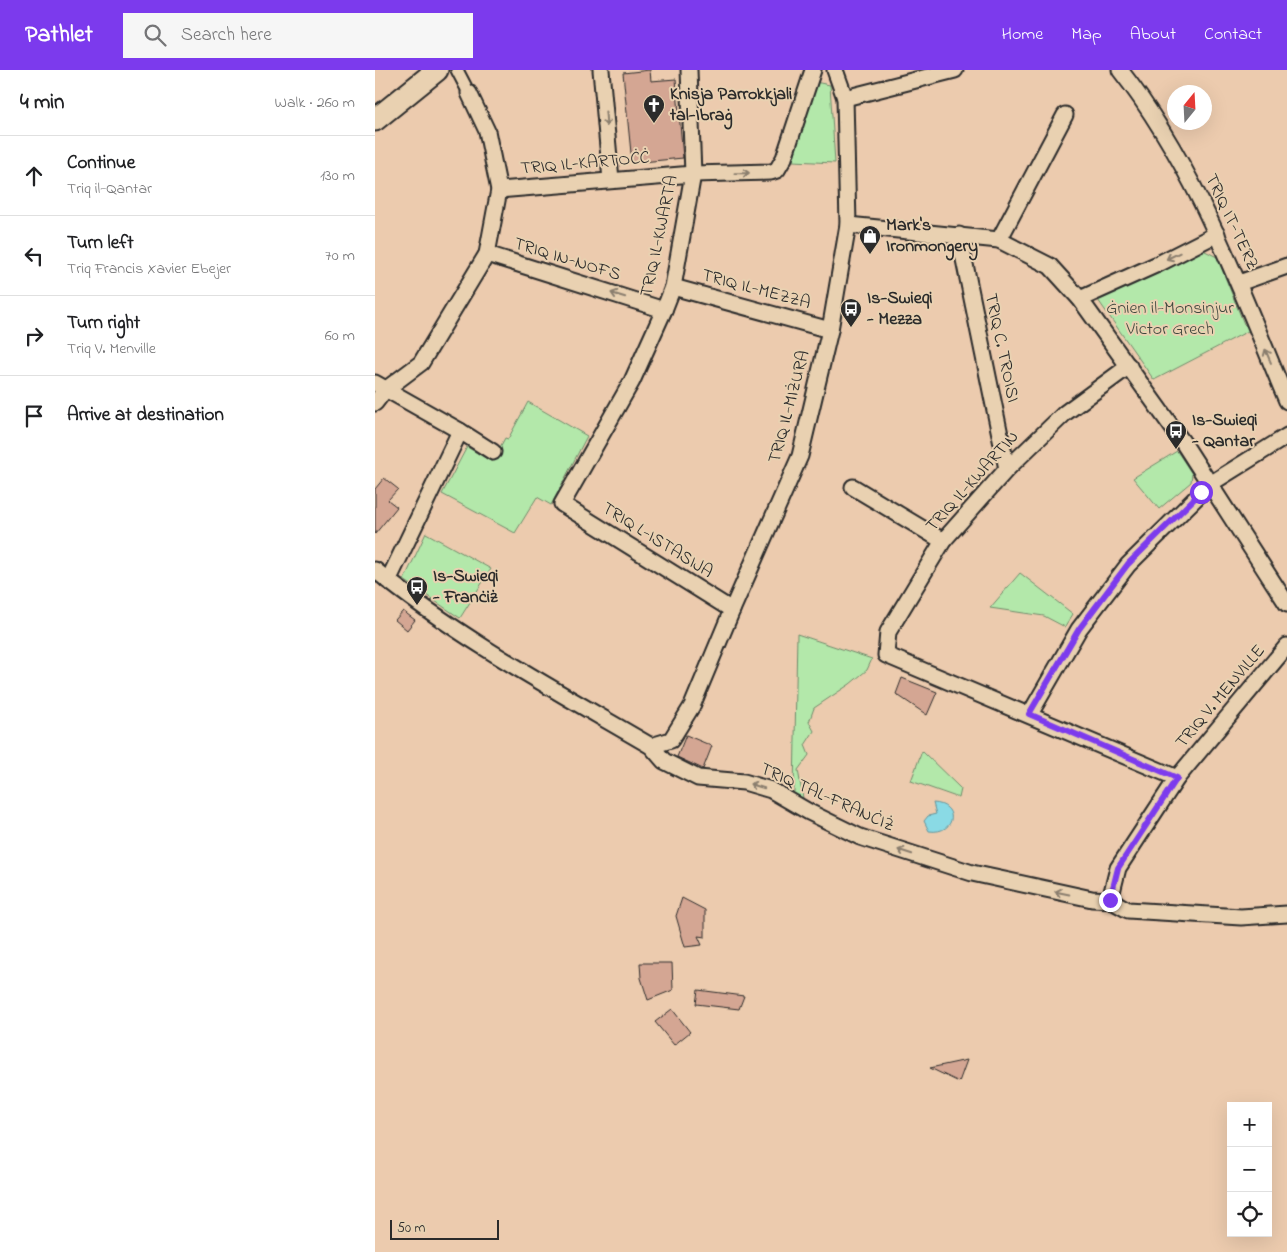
<!DOCTYPE html>
<meta charset="utf-8">
<style>
:root{--surface:#fff;--page:#f6f6f6;--text:#202124;--muted:#757577;--line:#e0e0e0;--accent:#7c3aed}
body{margin:0;font-family:"Indie Flower",sans-serif;background:var(--page);color:var(--text)}
.controls{position:absolute;right:15px;bottom:15px;display:grid;overflow:hidden;border-radius:0px;box-shadow:0 5px 20px #0002}
.controls button{width:45px;height:45px;display:grid;place-items:center;padding:0;border:0;border-bottom:1px solid var(--line);background:var(--surface);color:var(--text);font:25px sans-serif}
.compass{position:absolute;left:792px;top:15px;width:45px;height:45px;border-radius:50%;background:var(--surface);box-shadow:0 5px 20px #0002;rotate:18deg}
.scale{position:absolute;left:15px;bottom:12px;width:109px;box-sizing:border-box;padding-left:5px;border:2px solid #2b2b2b;border-top:0;font-size:14px;line-height:18px;white-space:nowrap;color:#2b2b2b;-webkit-text-stroke:4px #e9d1b1;paint-order:stroke}
.stop{position:absolute;width:15px;height:15px;margin:-11px;border:4px solid #7c3aed;border-radius:50%;background:#fff}
.stop.end{background:#7c3aed;border-color:#fff;box-shadow:0 1px 5px #0008}
.list{margin:0;padding:0;list-style:none}
h2{display:flex;justify-content:space-between;align-items:center;height:65px;margin:0;padding:0 20px;font-size:21px}
h2 small{font-size:16px;font-weight:400;color:var(--muted)}
.list li{display:grid;grid-template-columns:32px 1fr auto;gap:15px;align-items:center;box-sizing:border-box;height:80px;padding:0 20px;border-top:1px solid var(--line)}
.list b{display:block;font-size:19px;white-space:nowrap}
.list p{margin:0;font-size:16px;white-space:nowrap;color:var(--muted)}
.list em{font-size:16px;font-style:normal;color:var(--muted)}
.icon{flex:none;width:28px;height:28px;fill:none;stroke:currentColor;stroke-width:2;stroke-linecap:round;stroke-linejoin:round}
.map{position:relative;flex:none;width:912px;height:1182px;overflow:hidden}
header{display:flex;align-items:center;gap:30px;box-sizing:border-box;height:70px;padding:0 25px;background:var(--accent);color:#fff}
header strong{font-size:24px}
nav{display:flex;gap:28px;margin-inline-start:auto;font-size:18px}
.search{width:350px;height:45px;background:var(--page);display:flex;align-items:center;gap:12px;box-sizing:border-box;padding:0 18px;border-radius:0px;color:var(--muted);font-size:19px}
main{display:flex}
aside{flex:1;background:var(--surface)}
.map>svg:first-child{display:block}
</style>
<header>
<strong>Pathlet</strong>
<div class="search"><svg class="icon" aria-label="search" viewBox="0 0 24 24"><circle cx="10" cy="10" r="6"/><path d="M15 15l6 6"/></svg>Search here</div>
<nav><a>Home</a><a>Map</a><a>About</a><a>Contact</a></nav>
</header>
<main>
<aside>
<h2>4 min<small>Walk · 260 m</small></h2>
<ul class="list">
<li><svg class="icon" aria-label="ahead" viewBox="0 0 24 24"><path d="M12 20V5M6 11l6-6 6 6"/></svg><div><b>Continue</b><p>Triq il-Qantar</p></div><em>130 m</em></li>
<li><svg class="icon" aria-label="left" viewBox="0 0 24 24"><path d="M17 20v-9H6M10 6l-5 5 5 5"/></svg><div><b>Turn left</b><p>Triq Francis Xavier Ebejer</p></div><em>70 m</em></li>
<li><svg class="icon" aria-label="right" viewBox="0 0 24 24"><path d="M7 20v-9h11M14 6l5 5-5 5"/></svg><div><b>Turn right</b><p>Triq V. Menville</p></div><em>60 m</em></li>
<li><svg class="icon" aria-label="arrive" viewBox="0 0 24 24"><path d="M6 21V4h12l-3 4 3 4H6"/></svg><div><b>Arrive at destination</b></div></li>
</ul>
</aside>
<div class="map">
<svg width="912" height="1182" viewBox="0 0 912 1182">
<rect width="100%" height="100%" fill="#eccbae"/>
<filter id="ink" filterUnits="userSpaceOnUse"><feTurbulence type="fractalNoise" baseFrequency=".02" numOctaves="2"/><feDisplacementMap in="SourceGraphic" scale="10" xChannelSelector="R" yChannelSelector="G"/><feConvolveMatrix kernelMatrix="1 2 1 2 8 2 1 2 1" color-interpolation-filters="sRGB"/></filter>
<g filter="url(#ink)">
<g fill="#b3e8aa" stroke="#6f8a6a">
<path d="M440 12 455 15 460 93 418 91Z"/>
<path d="M828 180 842 187 869 254 875 260 779 310 723 230 788 201Z"/>
<path d="M153 332 212 366 176 435 162 427 140 463 67 424 92 377 117 392 130 368 133 369Z"/>
<path d="M802 381 817 404 816 412 784 439 758 408Z"/>
<path d="M51 463 116 499 85 548 29 510Z"/>
<path d="M645 503 698 544 690 557 669 546 615 538Z"/>
<path d="M422 564 497 589 492 600 475 614 439 638 434 652 439 661 430 675 434 685 423 700 428 728 426 730 397 715 419 722Z"/>
<path d="M547 681 586 719 584 728 536 711Z"/>
</g>
<path fill="#8adae5" stroke="#64949b" d="M558 733C585 734 581 765 554 761L549 751 553 746 561 744Z"/>
<g fill="#d4a693" stroke="#2b2b2b">
<path d="M275 0 276 11 301 9 308 88 257 93 248 3Z"/>
<path d="M9 408 23 419 13 430 22 437 0 464V419Z"/>
<path d="M28 541 40 550 32 560 20 550Z"/>
<path d="M527 608 562 622 552 645 521 624Z"/>
<path d="M311 665 337 676 328 699 302 687Z"/>
<path d="M307 828 330 840V867L323 866 327 875 310 877 301 846Z"/>
<path d="M265 893H297L298 920 273 930 266 908Z"/>
<path d="M323 920 369 926 364 939 321 934Z"/>
<path d="M297 939 315 962 299 975 280 952Z"/>
<path d="M592 990 584 1012 555 998Z"/>
</g>
<g fill="none" stroke-linecap="round" stroke-linejoin="round">
<g stroke="#2b2b2b" stroke-width="15">
<path id="pedestrian" d="M82 0 94 23"/>
</g>
<g stroke="#2b2b2b" stroke-width="19">
<g id="minor">
<path d="M226 0 236 110"/>
<path d="M314 0 318 104 298 217 289 240 257 311 187 434 357 540"/>
<path d="M745 0C822 98 864 217 912 331"/>
<path d="M470 28 580 0"/>
<path d="M124 120 318 104 396 102 402 100 409 88 438 0"/>
<path d="M473 155 624 170 675 196 705 229 809 374 912 534"/>
<path d="M584 165 632 399"/>
<path d="M624 170 690 45"/>
<path d="M112 184 289 240"/>
<path d="M864 213 912 196"/>
<path d="M298 217 455 260"/>
<path d="M705 229 785 193 842 164"/>
<path d="M754 296 690 343 632 399 568 471 513 562 511 585 802 708"/>
<path d="M0 313 85 361 118 382"/>
<path d="M0 333 10 320 46 293 112 184 124 120 112 61 94 23"/>
<path d="M478 417 568 471"/>
<path d="M0 500C85 569 182 621 276 676L289 691 323 708 369 712 396 720 434 742 485 767 597 803 717 829 735 830 753 840 866 847 912 844"/>
<path d="M13 511 85 361"/>
<path d="M655 644 704 559 753 495 835 414 912 366"/>
<path d="M276 676 296 670 317 636 357 540 425 386 455 260 473 155 470 28 460 0"/>
<path d="M735 830 743 798 802 708 912 576"/>
</g>
</g>
<g stroke="#2b2b2b" stroke-width="25">
<path id="secondary" d="M0 50 62 0"/>
</g>
<use href="#pedestrian" stroke="#e9d1b1" stroke-width="11"/>
<use href="#minor" stroke="#e9d1b1" stroke-width="15"/>
<use href="#secondary" stroke="#e9d1b1" stroke-width="21"/>
</g>
<defs><path id="oneway-shaft" d="M-6 0H5M1.5-3L5.5 0L1.5 3" fill="none" stroke-width="1.6" stroke-linecap="round" stroke-linejoin="round" transform="scale(1.25)"/></defs>
<g stroke="#8a7e6e">
<use href="#oneway-shaft" transform="translate(231 49) rotate(85)"/>
<use href="#oneway-shaft" transform="translate(367 103) rotate(-1)"/>
<use href="#oneway-shaft" transform="translate(798 186) rotate(154)"/>
<use href="#oneway-shaft" transform="translate(243 225) rotate(-163)"/>
<use href="#oneway-shaft" transform="translate(893 286) rotate(-113)"/>
<use href="#oneway-shaft" transform="translate(382 716) rotate(-163)"/>
<use href="#oneway-shaft" transform="translate(530 782) rotate(-162)"/>
<use href="#oneway-shaft" transform="translate(687 823) rotate(-168)"/>
</g>
</g>
<g fill="none" stroke-linecap="round" stroke-linejoin="round" filter="url(#ink)">
<path stroke="#7c3aed" stroke-width="6" d="M735 830 743 798 802 708 654 644 704 559 753 494 826 422"/>
</g>
<defs>
<g id="church-pin" transform="scale(1.125)"><path d="M0 17L-7.5 6A9.5 9.5 0 1 1 7.5 6Z" fill="#2b2b2b" stroke="#e9d1b1"/><path d="M-1.2-6h2.4v3.5h3.3v2.4h-3.3V6h-2.4V-.1h-3.3v-2.4h3.3Z" fill="#fff"/></g>
<g id="shop-pin" transform="scale(1.125)"><path d="M0 17L-7.5 6A9.5 9.5 0 1 1 7.5 6Z" fill="#2b2b2b" stroke="#e9d1b1"/><path d="M-5-2.5h2.3a2.7 3.5 0 0 1 5.4 0H5L5.5 6h-11ZM-1.5-2.5h3a1.5 2.3 0 0 0-3 0Z" fill="#fff"/></g>
<g id="bus-pin" transform="scale(1.125)"><path d="M0 17L-7.5 6A9.5 9.5 0 1 1 7.5 6Z" fill="#2b2b2b" stroke="#e9d1b1"/><path d="M-5-6H5V4H4V6H2V4H-2V6H-4V4H-5ZM-3.5-4V0h7V-4ZM-3.5 1.2v1.5H-2V1.2ZM2 1.2v1.5H3.5V1.2Z" fill="#fff"/></g>
</defs>
<g fill-rule="evenodd">
<use href="#church-pin" x="279" y="35"/>
<use href="#shop-pin" x="495" y="166"/>
<use href="#bus-pin" x="476" y="239"/>
<use href="#bus-pin" x="801" y="361"/>
<use href="#bus-pin" x="42" y="517"/>
</g>
<g text-anchor="middle" dominant-baseline="central" stroke-width="4" stroke-linejoin="round" paint-order="stroke">
<g font-size="18" font-weight="bold" fill="#2b2b2b" stroke="#e9d1b1" text-anchor="start">
<text x="295" y="25">Knisja Parrokkjali<tspan x="295" dy="21">tal-Ibraġ</tspan></text>
<text x="511" y="156">Mark's<tspan x="511" dy="21">Ironmongery</tspan></text>
<text x="492" y="229">Is-Swieqi<tspan x="492" dy="21">- Mezza</tspan></text>
<text x="817" y="351">Is-Swieqi<tspan x="817" dy="21">- Qantar</tspan></text>
<text x="58" y="507">Is-Swieqi<tspan x="58" dy="21">- Franċiż</tspan></text>
</g>
<g font-size="18" fill="#2b2b2b" stroke="#e9d1b1">
<text transform="translate(210 94) rotate(-5)">TRIQ IL-KARTOĊĊ</text>
<text transform="translate(856 152) rotate(65)">TRIQ IT-TERZ</text>
<text transform="translate(285 166) rotate(-78)">TRIQ IL-KWARTA</text>
<text transform="translate(192 190) rotate(17)">TRIQ IN-NOFS</text>
<text transform="translate(381 220) rotate(15)">TRIQ IL-MEZZA</text>
<text transform="translate(626 278) rotate(78)">TRIQ C. TROISI</text>
<text transform="translate(415 337) rotate(-75)">TRIQ IL-MIŻURA</text>
<text transform="translate(598 412) rotate(-48)">TRIQ IL-KWARTIN</text>
<text transform="translate(282 471) rotate(32)">TRIQ L-ISTASIJA</text>
<text transform="translate(846 627) rotate(-50)">TRIQ V. MENVILLE</text>
<text transform="translate(452 728) rotate(24)">TRIQ TAL-FRANĊIŻ</text>
</g>
<g font-size="18" fill="#3f473e" stroke="#e9d1b1">
<text x="795" y="239">Ġnien il-Monsinjur<tspan x="795" dy="21">Victor Grech</tspan></text>
</g>
</g>
</svg>
<div class="controls">
<button>+</button>
<button>−</button>
<button><svg class="icon" aria-label="locate" viewBox="0 0 24 24"><circle cx="12" cy="12" r="6"/><path d="M12 2v4M12 18v4M2 12h4M18 12h4"/></svg></button>
</div>
<svg class="compass" viewBox="-18 -18 36 36"><path d="M0-13l5 13h-10z" fill="#e53935"/><path d="M0 13l5-13h-10z" fill="#757577"/></svg>
<div class="scale">50 m</div>
<div class="stop" style="left:826px;top:422px"></div>
<div class="stop end" style="left:735px;top:830px"></div>
</div>
</main>
